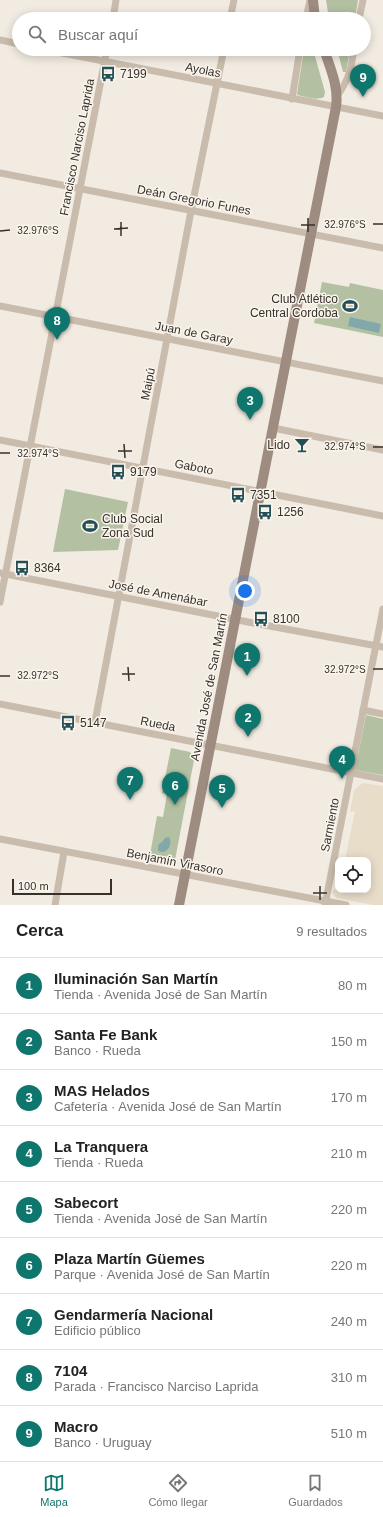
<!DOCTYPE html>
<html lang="es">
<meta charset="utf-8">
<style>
:root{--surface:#fff;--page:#f2f2f2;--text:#222;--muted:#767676;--line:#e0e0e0;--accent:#0f766e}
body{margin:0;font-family:Arial,sans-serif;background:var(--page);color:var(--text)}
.controls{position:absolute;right:12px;bottom:12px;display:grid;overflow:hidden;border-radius:8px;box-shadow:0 2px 10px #0003}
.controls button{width:36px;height:36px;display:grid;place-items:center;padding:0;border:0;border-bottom:1px solid var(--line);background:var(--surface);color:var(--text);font:20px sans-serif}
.scale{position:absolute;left:12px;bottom:10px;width:100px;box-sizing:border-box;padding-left:4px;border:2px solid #38302b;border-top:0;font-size:11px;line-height:14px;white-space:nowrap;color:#38302b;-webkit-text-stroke:3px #f9f5ed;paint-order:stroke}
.you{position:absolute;left:245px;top:591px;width:14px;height:14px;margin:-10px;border:3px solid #fff;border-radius:50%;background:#1a73e8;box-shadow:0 0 0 6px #1a73e833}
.badge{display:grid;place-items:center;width:26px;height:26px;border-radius:50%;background:var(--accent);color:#fff;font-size:13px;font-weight:700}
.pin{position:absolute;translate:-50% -33px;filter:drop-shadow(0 1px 2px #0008)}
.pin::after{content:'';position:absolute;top:21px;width:14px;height:12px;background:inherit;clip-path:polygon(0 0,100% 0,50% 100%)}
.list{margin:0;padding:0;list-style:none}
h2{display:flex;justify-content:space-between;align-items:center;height:52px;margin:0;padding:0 16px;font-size:17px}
h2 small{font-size:13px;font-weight:400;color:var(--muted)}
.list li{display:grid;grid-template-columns:26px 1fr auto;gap:12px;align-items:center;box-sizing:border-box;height:56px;padding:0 16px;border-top:1px solid var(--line)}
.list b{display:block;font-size:15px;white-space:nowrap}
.list p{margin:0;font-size:13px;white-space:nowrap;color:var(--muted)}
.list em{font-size:13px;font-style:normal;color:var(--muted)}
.icon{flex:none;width:22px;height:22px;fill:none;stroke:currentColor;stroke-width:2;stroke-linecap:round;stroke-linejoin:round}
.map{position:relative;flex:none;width:383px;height:905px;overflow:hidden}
.search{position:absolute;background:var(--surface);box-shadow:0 2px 10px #0003;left:12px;right:12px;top:12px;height:44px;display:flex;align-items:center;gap:10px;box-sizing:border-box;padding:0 14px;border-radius:22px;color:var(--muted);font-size:15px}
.sheet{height:556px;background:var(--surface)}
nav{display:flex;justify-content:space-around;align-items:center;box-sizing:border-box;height:56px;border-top:1px solid var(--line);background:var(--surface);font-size:11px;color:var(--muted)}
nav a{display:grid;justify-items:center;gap:2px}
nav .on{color:var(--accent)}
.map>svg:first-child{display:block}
</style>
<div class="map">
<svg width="383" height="905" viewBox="0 0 383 905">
<rect width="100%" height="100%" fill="#f2ebe1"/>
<g fill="#b3c0a2">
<path d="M326 0H358L355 19H329Z"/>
<path d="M304 49H313L325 92 324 97C316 101 307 97 298 95L297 94Z"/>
<path d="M337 49H350L346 72H343Z"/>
<path d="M322 282 349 287 350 283 383 290V337L314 323Z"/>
<path d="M65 489 128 502 118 550 53 552Z"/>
<path d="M366 715 383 719V775L355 770Z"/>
<path d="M171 748 190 752 194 760 175 860 170 865 149 860 157 816 163 817 167 794 162 793Z"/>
</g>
<path fill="#e8ddc9" d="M363 783 383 786V905H373L337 898 332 893 333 890 338 889V890H368V860H345L355 811 350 812 354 790Z"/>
<g fill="#82a8ac">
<path d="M350 317 381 324 379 333 348 326Z"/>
<path d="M169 837C172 843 170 849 164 852H160L158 850V845L163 841 165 838Z"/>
</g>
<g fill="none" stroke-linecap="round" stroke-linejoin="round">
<g stroke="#c9bcad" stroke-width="7">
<path d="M113 19 116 0"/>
<path d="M230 19 234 0"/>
<path d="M306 19 310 0"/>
<path d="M359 19 363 0"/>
<path d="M0 40 19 44"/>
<path d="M42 49 383 116"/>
<path d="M337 96C349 80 351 69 354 49"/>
<path d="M292 99 300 49"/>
<path d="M0 173 383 248"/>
<path d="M0 306 383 381"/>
<path d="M273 428 383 450"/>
<path d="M0 440 383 516"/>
<path d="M0 573 248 622 383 647"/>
<path d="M0 602 107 49"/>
<path d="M0 704 383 779"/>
<path d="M363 710 383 714"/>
<path d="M95 722 191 211 224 49"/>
<path d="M0 839 346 905"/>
<path d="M55 905 64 852"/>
<path d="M325 905 383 609"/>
</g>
<g stroke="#9d8c7f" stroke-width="10">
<path d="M313 0 315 19"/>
<path d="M179 905 336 107C339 86 330 68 324 49"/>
</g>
</g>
<path fill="none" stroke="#38302b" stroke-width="1.5" d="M308 218V232M121 222V236M373 224H383M301 225H315M114 229 128 228M0 231 10 230M124 444 125 458M373 447H383M118 451H132M0 453H10M128 667 129 681M373 669H383M122 674H135M0 676H10M320 886V900M313 893H327"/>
<defs>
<g id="bus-bare" transform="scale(1.2)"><path d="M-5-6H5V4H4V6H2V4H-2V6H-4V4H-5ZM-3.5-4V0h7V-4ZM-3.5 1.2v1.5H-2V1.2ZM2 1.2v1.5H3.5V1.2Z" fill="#244f57" stroke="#f9f5ed" stroke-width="2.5" paint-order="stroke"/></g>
<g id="stadium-bare" transform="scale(1.2)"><path d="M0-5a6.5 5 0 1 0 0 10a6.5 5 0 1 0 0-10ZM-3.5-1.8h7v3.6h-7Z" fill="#244f57" stroke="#f9f5ed" stroke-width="2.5" paint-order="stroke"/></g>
<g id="bar-bare" transform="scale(1.2)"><path d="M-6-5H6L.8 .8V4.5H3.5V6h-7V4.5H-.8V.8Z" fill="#244f57" stroke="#f9f5ed" stroke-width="2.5" paint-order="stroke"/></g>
</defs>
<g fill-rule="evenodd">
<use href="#bus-bare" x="108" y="74"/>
<use href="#stadium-bare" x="350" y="306"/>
<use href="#bar-bare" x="302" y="445"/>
<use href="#bus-bare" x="118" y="472"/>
<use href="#bus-bare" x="238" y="495"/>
<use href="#bus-bare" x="265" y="512"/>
<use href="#stadium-bare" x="90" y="526"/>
<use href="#bus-bare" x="22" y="568"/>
<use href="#bus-bare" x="261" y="619"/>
<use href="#bus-bare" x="68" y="723"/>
</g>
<g text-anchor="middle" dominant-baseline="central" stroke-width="3" stroke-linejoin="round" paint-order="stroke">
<g font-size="12" fill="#38302b" stroke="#f9f5ed">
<text transform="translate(203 70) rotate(11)">Ayolas</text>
<text transform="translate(77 147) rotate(-79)">Francisco Narciso Laprida</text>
<text transform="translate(194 200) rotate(11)">Deán Gregorio Funes</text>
<text transform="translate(194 333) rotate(11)">Juan de Garay</text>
<text transform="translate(148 384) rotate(-79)">Maipú</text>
<text transform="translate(194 467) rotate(11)">Gaboto</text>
<text transform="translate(158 593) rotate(11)">José de Amenábar</text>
<text transform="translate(209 687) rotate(-79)">Avenida José de San Martín</text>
<text transform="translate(158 724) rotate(11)">Rueda</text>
<text transform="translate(330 825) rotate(-79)">Sarmiento</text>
<text transform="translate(175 862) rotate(11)">Benjamín Virasoro</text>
</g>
<g font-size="12" fill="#38302b" stroke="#f9f5ed" text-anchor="start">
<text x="120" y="74">7199</text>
<text x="338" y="299" text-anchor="end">Club Atlético<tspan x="338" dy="14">Central Cordoba</tspan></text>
<text x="290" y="445" text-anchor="end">Lido</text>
<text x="130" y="472">9179</text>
<text x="250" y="495">7351</text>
<text x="277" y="512">1256</text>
<text x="102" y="519">Club Social<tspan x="102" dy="14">Zona Sud</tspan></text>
<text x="34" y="568">8364</text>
<text x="273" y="619">8100</text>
<text x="80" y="723">5147</text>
</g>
</g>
<g font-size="10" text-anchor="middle" fill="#38302b" stroke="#f9f5ed" stroke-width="3" stroke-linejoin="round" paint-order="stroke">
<text x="345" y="228">32.976°S</text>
<text x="38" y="234">32.976°S</text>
<text x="345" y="450">32.974°S</text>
<text x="38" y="457">32.974°S</text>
<text x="345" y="673">32.972°S</text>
<text x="38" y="679">32.972°S</text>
</g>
</svg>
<div class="controls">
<button><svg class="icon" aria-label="locate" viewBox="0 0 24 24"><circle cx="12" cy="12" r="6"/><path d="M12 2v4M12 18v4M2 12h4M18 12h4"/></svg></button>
</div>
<div class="scale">100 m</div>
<div class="you"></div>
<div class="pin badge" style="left:247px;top:676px">1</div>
<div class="pin badge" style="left:248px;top:737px">2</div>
<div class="pin badge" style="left:250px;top:420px">3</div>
<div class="pin badge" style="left:342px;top:779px">4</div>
<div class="pin badge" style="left:222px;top:808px">5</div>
<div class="pin badge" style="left:175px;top:805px">6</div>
<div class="pin badge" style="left:130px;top:800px">7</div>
<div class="pin badge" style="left:57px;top:340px">8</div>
<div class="pin badge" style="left:363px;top:97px">9</div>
<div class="search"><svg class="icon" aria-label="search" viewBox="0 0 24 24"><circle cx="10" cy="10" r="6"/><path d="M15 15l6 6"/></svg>Buscar aquí</div>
</div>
<section class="sheet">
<h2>Cerca<small>9 resultados</small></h2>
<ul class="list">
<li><span class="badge">1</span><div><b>Iluminación San Martín</b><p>Tienda · Avenida José de San Martín</p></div><em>80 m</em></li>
<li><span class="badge">2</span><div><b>Santa Fe Bank</b><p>Banco · Rueda</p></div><em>150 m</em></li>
<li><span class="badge">3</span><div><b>MAS Helados</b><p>Cafetería · Avenida José de San Martín</p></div><em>170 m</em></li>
<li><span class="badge">4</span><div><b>La Tranquera</b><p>Tienda · Rueda</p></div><em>210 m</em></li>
<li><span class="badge">5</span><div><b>Sabecort</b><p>Tienda · Avenida José de San Martín</p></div><em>220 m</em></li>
<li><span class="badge">6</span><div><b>Plaza Martín Güemes</b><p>Parque · Avenida José de San Martín</p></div><em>220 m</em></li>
<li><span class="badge">7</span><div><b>Gendarmería Nacional</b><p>Edificio público</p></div><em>240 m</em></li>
<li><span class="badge">8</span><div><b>7104</b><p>Parada · Francisco Narciso Laprida</p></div><em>310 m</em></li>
<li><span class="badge">9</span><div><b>Macro</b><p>Banco · Uruguay</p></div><em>510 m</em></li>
</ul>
</section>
<nav>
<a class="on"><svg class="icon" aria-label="map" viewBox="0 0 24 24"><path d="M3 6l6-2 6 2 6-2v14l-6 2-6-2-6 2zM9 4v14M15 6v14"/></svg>Mapa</a>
<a><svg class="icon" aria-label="directions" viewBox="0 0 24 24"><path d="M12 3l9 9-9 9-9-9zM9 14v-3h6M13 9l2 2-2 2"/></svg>Cómo llegar</a>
<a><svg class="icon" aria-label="saved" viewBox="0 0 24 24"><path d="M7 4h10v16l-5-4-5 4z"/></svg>Guardados</a>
</nav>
